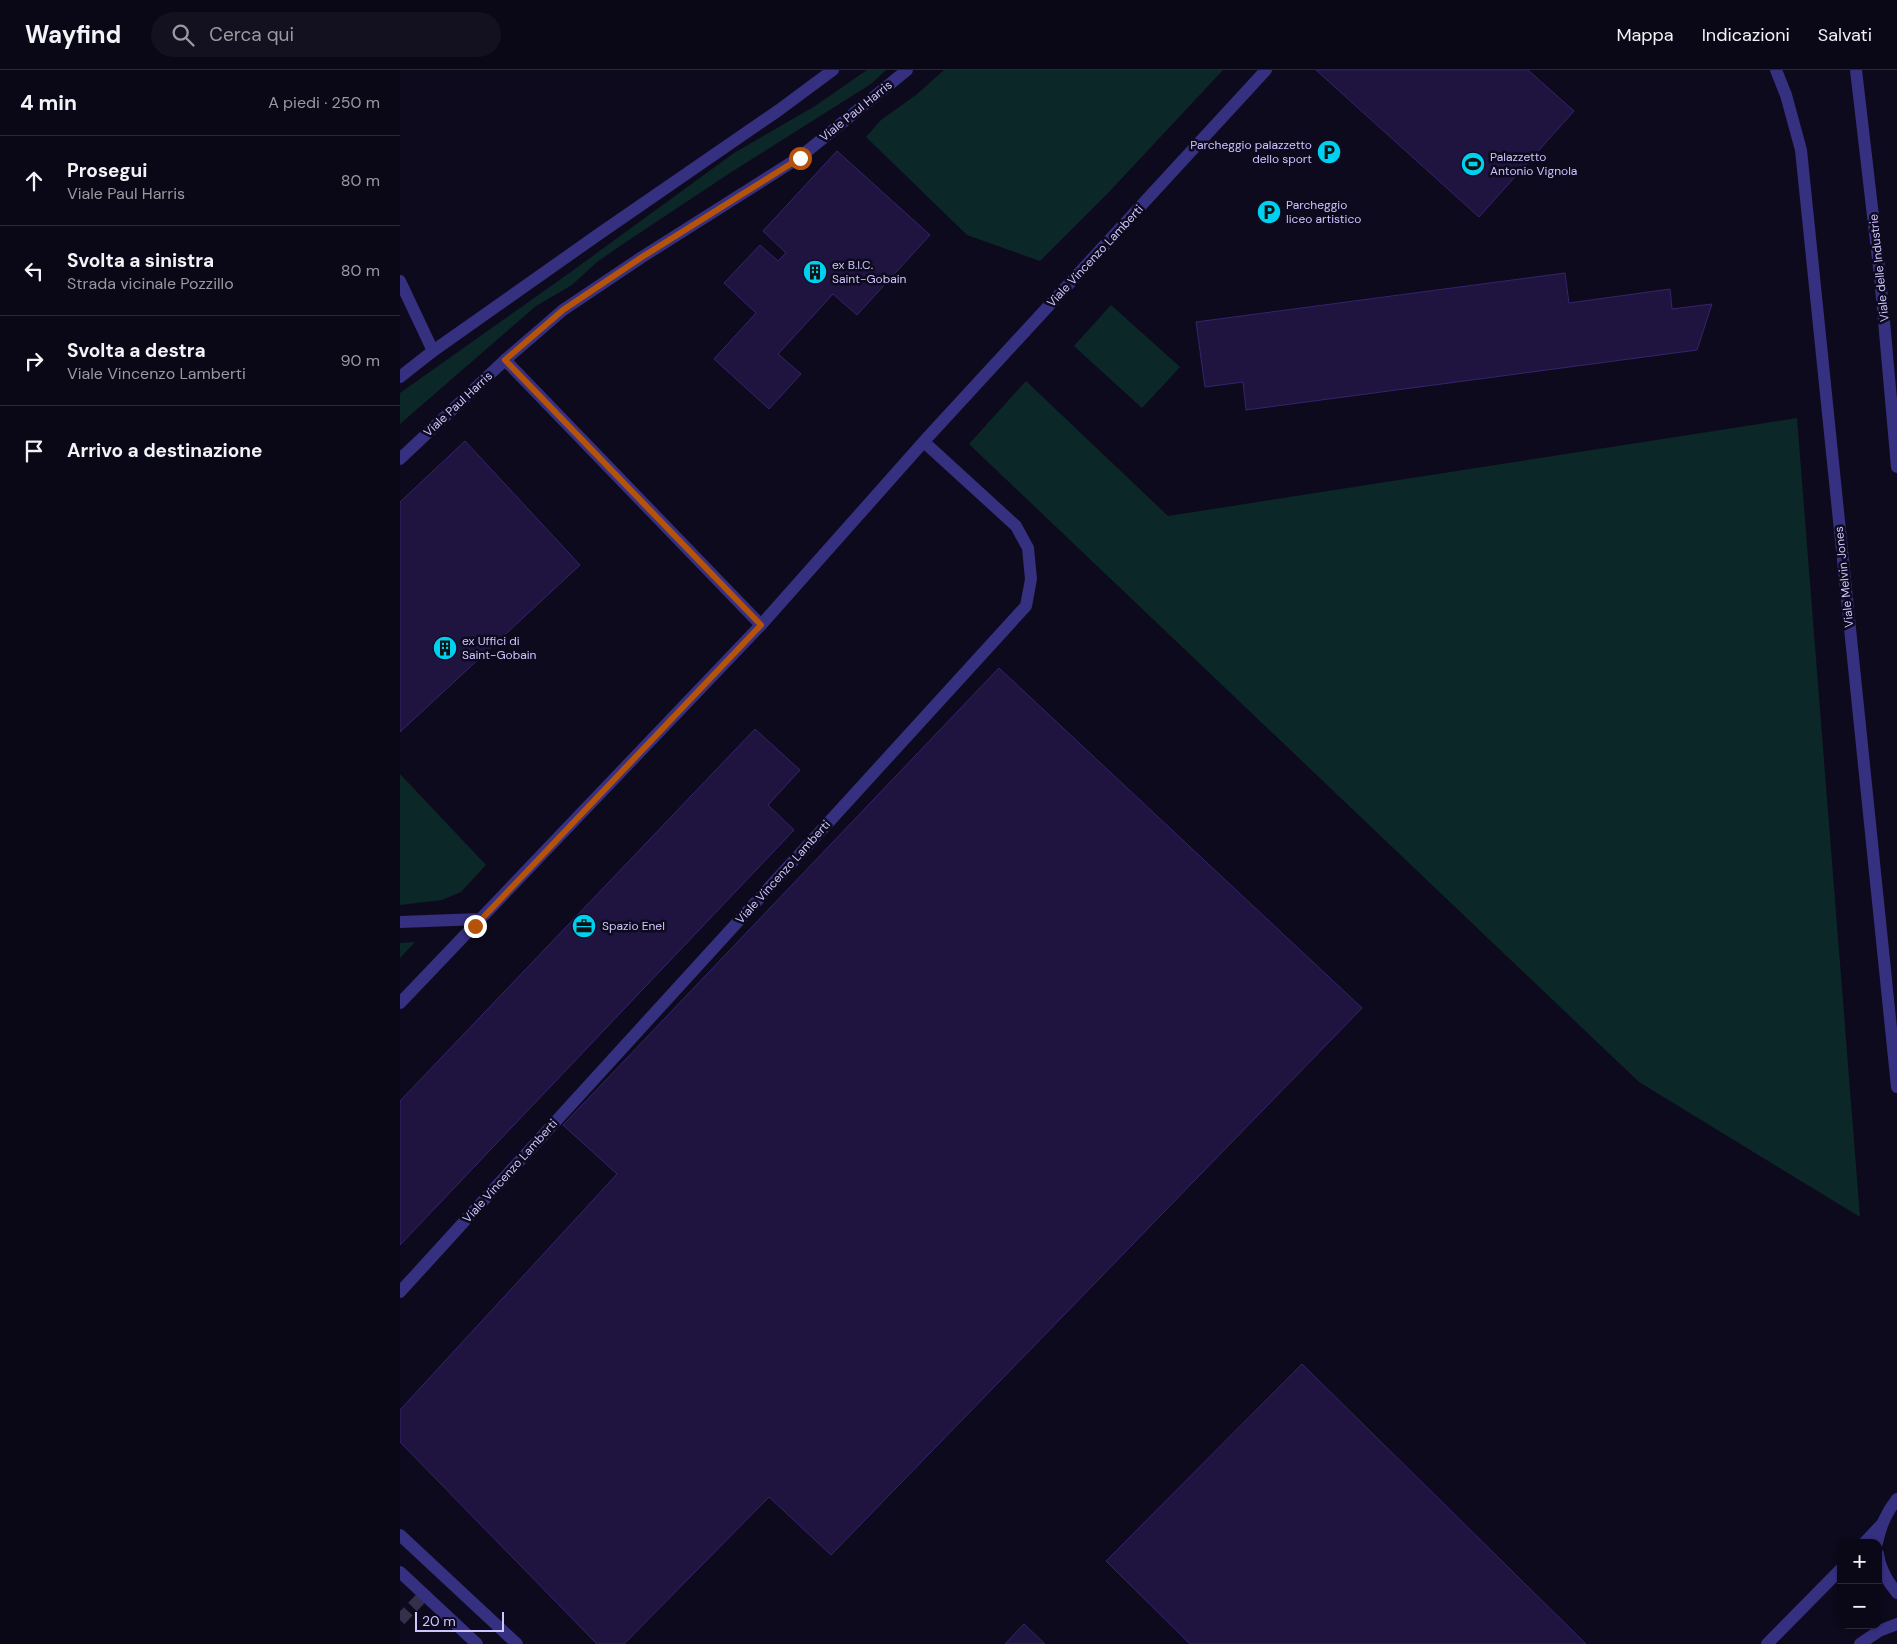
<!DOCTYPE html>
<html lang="it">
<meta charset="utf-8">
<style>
:root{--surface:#0a0816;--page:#13111f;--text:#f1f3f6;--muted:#999aa1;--line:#2a2935}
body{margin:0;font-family:"DM Sans",sans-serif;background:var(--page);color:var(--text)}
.controls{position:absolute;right:15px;bottom:15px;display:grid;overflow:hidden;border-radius:10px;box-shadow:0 1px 4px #0004}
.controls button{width:45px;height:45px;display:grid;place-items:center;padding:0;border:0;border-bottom:1px solid var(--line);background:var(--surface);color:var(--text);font:25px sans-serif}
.scale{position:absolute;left:15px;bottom:12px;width:89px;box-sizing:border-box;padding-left:5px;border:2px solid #cec5ff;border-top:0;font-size:14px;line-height:18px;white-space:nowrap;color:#cec5ff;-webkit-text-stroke:4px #0e0a1d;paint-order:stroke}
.stop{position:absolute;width:15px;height:15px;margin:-11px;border:4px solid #b45309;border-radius:50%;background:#fff}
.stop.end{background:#b45309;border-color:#fff;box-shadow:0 1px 5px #0008}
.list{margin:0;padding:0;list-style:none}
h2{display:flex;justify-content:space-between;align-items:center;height:65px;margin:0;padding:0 20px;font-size:21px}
h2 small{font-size:16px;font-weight:400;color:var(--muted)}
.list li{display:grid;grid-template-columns:32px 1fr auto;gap:15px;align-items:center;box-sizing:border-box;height:90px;padding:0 20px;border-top:1px solid var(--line)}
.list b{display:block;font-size:19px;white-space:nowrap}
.list p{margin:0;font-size:16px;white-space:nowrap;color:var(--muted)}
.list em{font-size:16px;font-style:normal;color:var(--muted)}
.icon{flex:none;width:28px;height:28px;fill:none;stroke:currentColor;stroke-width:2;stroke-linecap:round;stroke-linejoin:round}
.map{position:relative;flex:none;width:1497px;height:1574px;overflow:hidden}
header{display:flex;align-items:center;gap:30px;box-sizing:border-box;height:70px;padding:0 25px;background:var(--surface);border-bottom:1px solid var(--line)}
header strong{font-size:24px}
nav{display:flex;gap:28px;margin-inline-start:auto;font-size:18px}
.search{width:350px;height:45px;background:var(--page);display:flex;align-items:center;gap:12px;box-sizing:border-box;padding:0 18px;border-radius:28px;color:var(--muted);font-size:19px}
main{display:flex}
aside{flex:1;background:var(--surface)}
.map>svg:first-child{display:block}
</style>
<header>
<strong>Wayfind</strong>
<div class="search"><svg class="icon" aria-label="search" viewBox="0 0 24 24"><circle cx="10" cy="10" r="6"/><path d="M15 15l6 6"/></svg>Cerca qui</div>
<nav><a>Mappa</a><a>Indicazioni</a><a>Salvati</a></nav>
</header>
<main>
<aside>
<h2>4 min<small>A piedi · 250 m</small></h2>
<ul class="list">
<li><svg class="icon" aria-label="ahead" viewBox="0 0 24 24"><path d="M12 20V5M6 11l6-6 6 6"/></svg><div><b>Prosegui</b><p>Viale Paul Harris</p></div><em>80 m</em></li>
<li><svg class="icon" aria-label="left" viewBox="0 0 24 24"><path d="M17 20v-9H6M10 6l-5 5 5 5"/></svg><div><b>Svolta a sinistra</b><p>Strada vicinale Pozzillo</p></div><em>80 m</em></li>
<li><svg class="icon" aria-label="right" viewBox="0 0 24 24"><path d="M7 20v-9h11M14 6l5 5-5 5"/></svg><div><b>Svolta a destra</b><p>Viale Vincenzo Lamberti</p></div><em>90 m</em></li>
<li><svg class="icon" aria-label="arrive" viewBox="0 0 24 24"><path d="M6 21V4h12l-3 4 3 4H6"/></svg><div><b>Arrivo a destinazione</b></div></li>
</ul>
</aside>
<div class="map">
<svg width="1497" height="1574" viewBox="0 0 1497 1574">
<rect width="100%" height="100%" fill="#0e0a1d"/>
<g fill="#0c2727">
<path d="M467 0H486L471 14 333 101 226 172 197 192 172 215 136 236 0 354V323L168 204 334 83 415 36Z"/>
<path d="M544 0H823L709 122 640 191 567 165 466 67 481 50 516 25Z"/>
<path d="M711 235 780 297 742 338 674 276Z"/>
<path d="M626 311 768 446 1397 348 1460 1147 1239 1012 569 374Z"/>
<path d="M0 704 86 795 61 822 42 830 0 835Z"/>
<path d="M15 872 0 888V873Z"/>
</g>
<g fill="#1e143f" stroke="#35246d">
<path d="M916 0H1128L1174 41 1079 147Z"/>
<path d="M437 81 530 165 457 245 433 224 378 284 401 304 369 339 314 289 356 243 324 213 360 175 378 191 386 183 363 161Z"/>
<path d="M1165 203 1169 233 1270 219 1272 239 1312 234 1297 280 846 340 843 312 805 317 796 252Z"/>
<path d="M65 371 180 495 0 662V432Z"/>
<path d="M599 598 962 938 431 1485 369 1427 224 1574H197L0 1372V1340L217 1104 163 1055Z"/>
<path d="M355 659 400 700 368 735 394 760 0 1175V1031Z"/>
<path d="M902 1294 1186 1574H790L706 1491Z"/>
<path d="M624 1554 645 1574H605Z"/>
</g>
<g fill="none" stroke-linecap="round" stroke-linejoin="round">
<path stroke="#342f4a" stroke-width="12" stroke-dasharray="12 6" stroke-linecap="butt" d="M0 1550 24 1525"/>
<path stroke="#363080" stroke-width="12" d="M0 1222 626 536 631 509 628 478 616 456 524 372"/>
<g stroke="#363080" stroke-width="12">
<path d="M0 211 33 281"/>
<path d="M105 290 361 555"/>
<path d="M0 852 81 849"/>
<path d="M0 933 361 555 527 368 866 0"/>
<path d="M0 1465 117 1574"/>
<path d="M1464 1473 1481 1455"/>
<path d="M0 1502 77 1574"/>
<path d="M1367 1574 1441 1499"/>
<path d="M1460 1574 1479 1561 1497 1554"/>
</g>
<g stroke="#363080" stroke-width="12">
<path d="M1376 0 1386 25 1401 80 1497 1017"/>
<path d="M1456 0 1480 206 1497 397"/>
<path d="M0 307 33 281 199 164 379 40 433 0"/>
<path d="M0 389 105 290 163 240 242 187 400 87 507 0"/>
<path d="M1477 1473C1481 1455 1486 1443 1497 1429"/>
<path d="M1478 1484C1480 1499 1487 1511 1497 1523"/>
</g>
</g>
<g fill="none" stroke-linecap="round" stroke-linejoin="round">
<path stroke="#b45309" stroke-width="6" d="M75 856 361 555 105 290 163 240 242 187 400 88"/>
</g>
<defs>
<g id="parking-disc" transform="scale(1.25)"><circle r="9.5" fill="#00d0f0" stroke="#0e0a1d"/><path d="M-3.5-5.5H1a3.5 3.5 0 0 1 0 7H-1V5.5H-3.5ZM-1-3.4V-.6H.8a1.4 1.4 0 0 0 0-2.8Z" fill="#111"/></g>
<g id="stadium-disc" transform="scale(1.25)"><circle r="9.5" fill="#00d0f0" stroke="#0e0a1d"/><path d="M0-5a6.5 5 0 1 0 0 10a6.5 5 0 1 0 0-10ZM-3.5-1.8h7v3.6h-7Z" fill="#111"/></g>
<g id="building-disc" transform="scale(1.25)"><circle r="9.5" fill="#00d0f0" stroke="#0e0a1d"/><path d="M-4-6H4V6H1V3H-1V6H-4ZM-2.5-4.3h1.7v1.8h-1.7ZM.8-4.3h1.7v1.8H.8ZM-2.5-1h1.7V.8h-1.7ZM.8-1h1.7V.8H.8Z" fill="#111"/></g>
<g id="office-disc" transform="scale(1.25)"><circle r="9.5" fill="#00d0f0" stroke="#0e0a1d"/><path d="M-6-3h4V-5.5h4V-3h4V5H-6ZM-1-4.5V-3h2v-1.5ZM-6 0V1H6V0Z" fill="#111"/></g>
</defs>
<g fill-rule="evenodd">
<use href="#parking-disc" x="929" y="82"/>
<use href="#stadium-disc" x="1073" y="94"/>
<use href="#parking-disc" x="869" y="142"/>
<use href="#building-disc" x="415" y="202"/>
<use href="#building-disc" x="45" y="578"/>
<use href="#office-disc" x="184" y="856"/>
</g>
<g text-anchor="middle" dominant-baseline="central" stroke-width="5" stroke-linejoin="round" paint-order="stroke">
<g font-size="12" fill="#cec5ff" stroke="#0e0a1d">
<text transform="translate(456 41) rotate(-39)">Viale Paul Harris</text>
<text transform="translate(695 186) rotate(-47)">Viale Vincenzo Lamberti</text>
<text transform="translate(1479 198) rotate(-96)">Viale delle Industrie</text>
<text transform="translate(58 334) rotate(-43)">Viale Paul Harris</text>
<text transform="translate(1444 507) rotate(-96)">Viale Melvin Jones</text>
<text transform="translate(383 802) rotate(-48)">Viale Vincenzo Lamberti</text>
<text transform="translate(110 1101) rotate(-48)">Viale Vincenzo Lamberti</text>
</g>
<g font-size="12" fill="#cec5ff" stroke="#0e0a1d" text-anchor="start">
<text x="912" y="75" text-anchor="end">Parcheggio palazzetto<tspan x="912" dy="14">dello sport</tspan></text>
<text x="1090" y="87">Palazzetto<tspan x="1090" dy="14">Antonio Vignola</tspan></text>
<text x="886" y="135">Parcheggio<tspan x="886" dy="14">liceo artistico</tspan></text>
<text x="432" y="195">ex B.I.C.<tspan x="432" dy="14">Saint-Gobain</tspan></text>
<text x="62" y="571">ex Uffici di<tspan x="62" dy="14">Saint-Gobain</tspan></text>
<text x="202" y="856">Spazio Enel</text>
</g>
</g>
</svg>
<div class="controls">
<button>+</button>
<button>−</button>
</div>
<div class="scale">20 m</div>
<div class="stop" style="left:400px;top:88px"></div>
<div class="stop end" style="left:75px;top:856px"></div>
</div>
</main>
